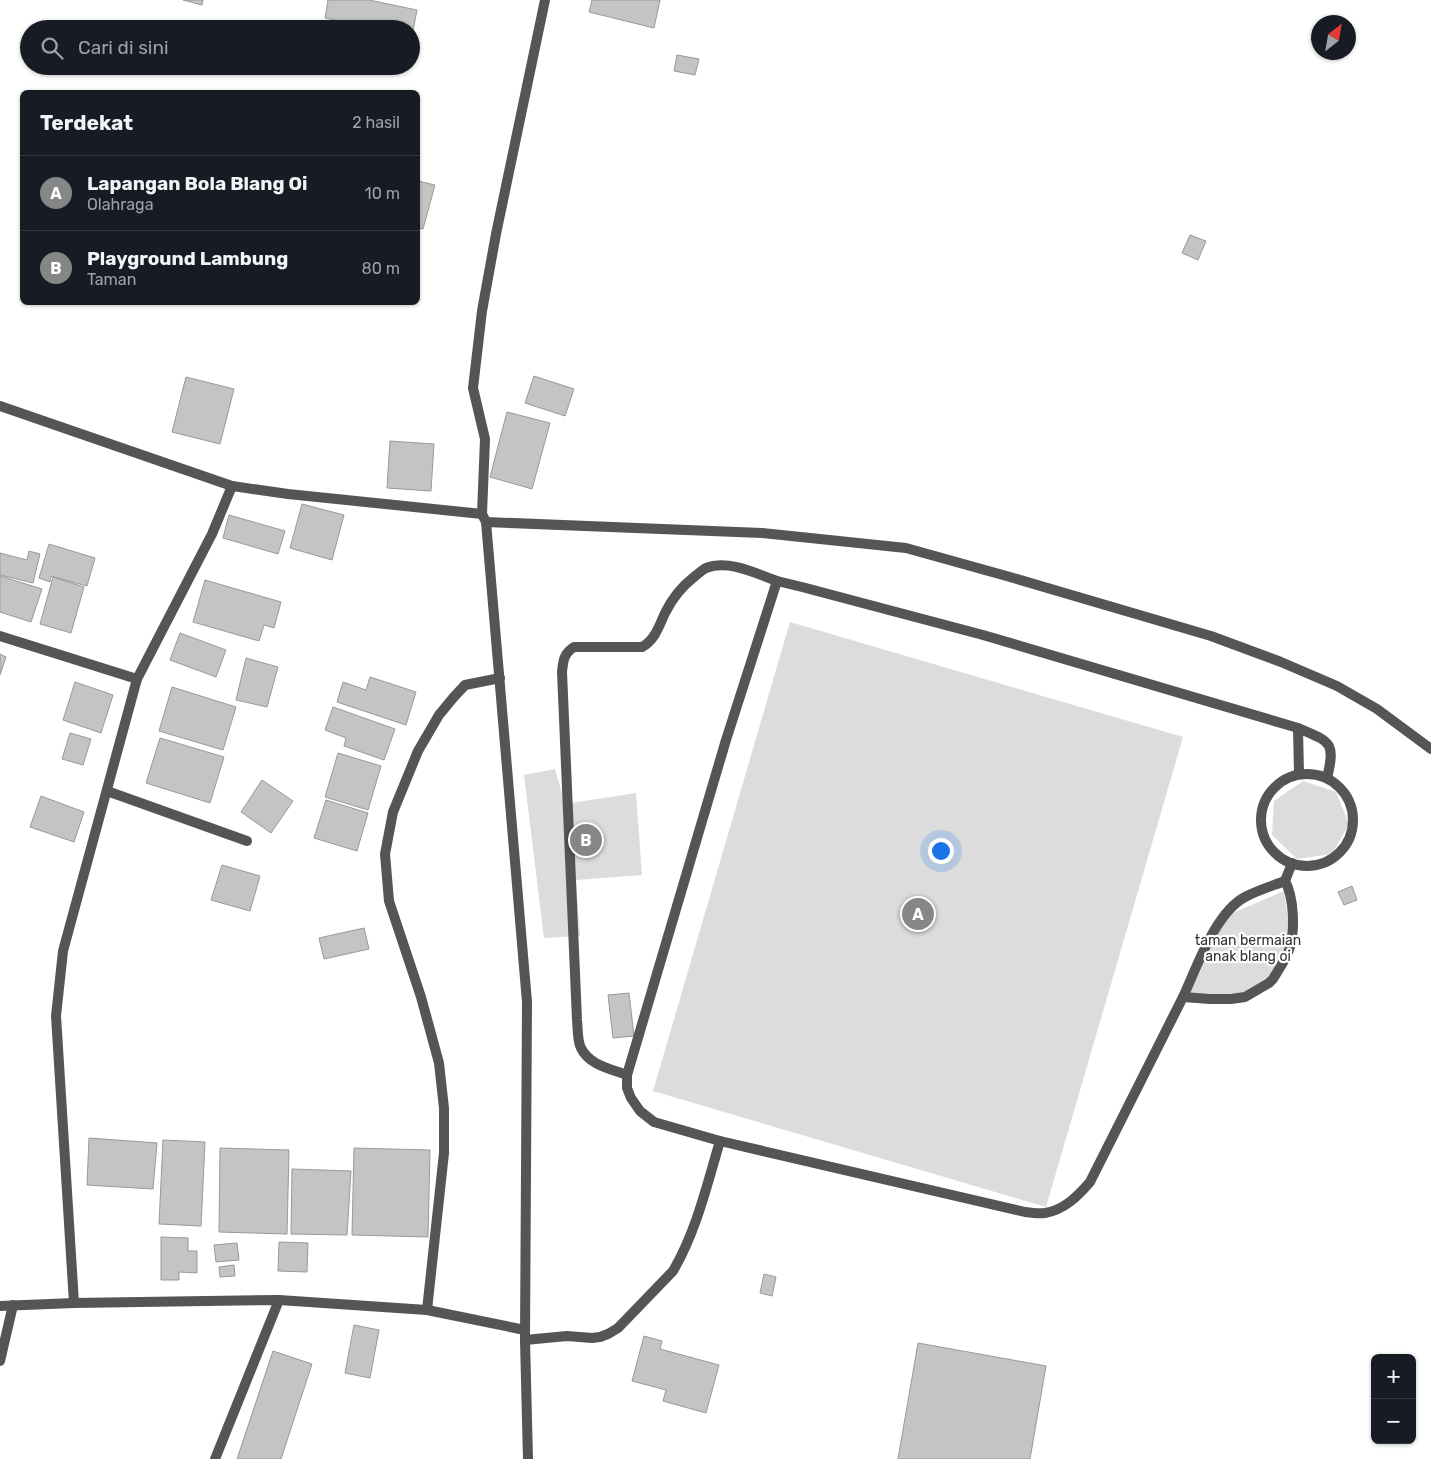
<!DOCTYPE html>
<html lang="id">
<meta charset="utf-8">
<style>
:root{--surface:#171b24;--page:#20242c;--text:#f1f3f6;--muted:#9ea1a6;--line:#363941;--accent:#858687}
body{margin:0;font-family:Rubik,sans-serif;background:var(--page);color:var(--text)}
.controls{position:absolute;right:15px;bottom:15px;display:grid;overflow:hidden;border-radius:8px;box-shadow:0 1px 4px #0004}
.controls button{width:45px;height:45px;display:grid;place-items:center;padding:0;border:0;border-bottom:1px solid var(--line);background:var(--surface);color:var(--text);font:25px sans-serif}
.compass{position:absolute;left:1311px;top:15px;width:45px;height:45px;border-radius:50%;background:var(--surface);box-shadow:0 1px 4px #0004;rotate:31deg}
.you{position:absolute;left:940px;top:850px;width:18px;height:18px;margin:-12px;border:4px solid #fff;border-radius:50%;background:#1a73e8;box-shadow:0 0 0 8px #1a73e833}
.badge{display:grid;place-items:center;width:32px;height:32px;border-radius:50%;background:var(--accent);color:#fff;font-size:16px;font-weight:700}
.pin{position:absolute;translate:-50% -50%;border:2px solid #fff;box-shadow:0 1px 5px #0006}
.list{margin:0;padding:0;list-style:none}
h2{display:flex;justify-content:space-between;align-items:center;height:65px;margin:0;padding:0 20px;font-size:21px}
h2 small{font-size:16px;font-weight:400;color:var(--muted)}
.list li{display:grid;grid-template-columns:32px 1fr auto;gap:15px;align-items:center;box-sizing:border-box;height:75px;padding:0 20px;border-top:1px solid var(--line)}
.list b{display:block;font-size:19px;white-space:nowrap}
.list p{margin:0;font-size:16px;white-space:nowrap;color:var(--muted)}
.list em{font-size:16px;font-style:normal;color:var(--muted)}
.icon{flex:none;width:28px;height:28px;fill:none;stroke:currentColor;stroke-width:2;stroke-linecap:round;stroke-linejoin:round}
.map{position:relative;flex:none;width:1431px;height:1459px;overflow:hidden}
.search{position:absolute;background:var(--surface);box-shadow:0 1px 4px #0004;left:20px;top:20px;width:400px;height:55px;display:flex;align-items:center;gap:12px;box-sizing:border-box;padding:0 18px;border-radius:28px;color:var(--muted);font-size:19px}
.panel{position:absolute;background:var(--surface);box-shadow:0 1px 4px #0004;left:20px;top:90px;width:400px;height:215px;border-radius:8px}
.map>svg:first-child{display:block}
</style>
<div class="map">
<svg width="1431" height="1459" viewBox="0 0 1431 1459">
<rect width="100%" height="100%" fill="#fff"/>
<g fill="#dcdcdc">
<path d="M790 622 1183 737 1046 1207 653 1091Z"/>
<path d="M555 769 565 804 636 793 642 875 576 880 580 936 544 938 524 775Z"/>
<path d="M1303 781 1336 792 1349 824 1332 854 1297 859 1272 835 1274 801Z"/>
<path d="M1284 891 1290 934 1273 977 1242 997H1188L1226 916Z"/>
</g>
<g fill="#c4c4c4" stroke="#999">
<path d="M183 0H203L202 5Z"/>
<path d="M328 0H369L417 10 412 36 411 29H375L325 18Z"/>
<path d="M592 0H660L654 28 589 12Z"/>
<path d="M677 55 699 59 695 75 674 71Z"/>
<path d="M418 181 435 185 423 229 418 228Z"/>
<path d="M1190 235 1206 241 1198 260 1182 253Z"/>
<path d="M534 376 574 389 565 416 525 403Z"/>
<path d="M186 377 234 389 220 444 172 432Z"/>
<path d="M507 412 550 423 532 489 490 477Z"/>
<path d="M390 441 434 444 431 491 387 488Z"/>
<path d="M302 504 344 515 332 560 290 548Z"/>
<path d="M229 515 285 531 278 554 223 538Z"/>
<path d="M49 544 95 558 87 586 51 576 50 582 39 578Z"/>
<path d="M29 551 40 554 33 583 0 575V553L27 560Z"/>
<path d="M0 576 42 589 31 622 0 612Z"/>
<path d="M53 577 84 587 71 633 40 624Z"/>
<path d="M205 580 281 602 274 628 264 625 259 641 193 622Z"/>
<path d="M180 633 226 650 216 677 170 660Z"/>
<path d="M0 654 6 657 0 675Z"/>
<path d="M246 658 278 667 267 707 236 700Z"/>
<path d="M370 677 416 692 406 725 337 702 343 682 366 690Z"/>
<path d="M75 682 113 695 101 733 63 720Z"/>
<path d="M172 687 236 707 223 750 159 731Z"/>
<path d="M333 707 395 729 384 760 344 746 346 738 325 730Z"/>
<path d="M70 733 91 739 83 765 62 759Z"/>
<path d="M160 738 224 757 210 803 146 783Z"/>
<path d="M338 753 381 766 368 810 325 797Z"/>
<path d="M262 780 293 801 271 833 241 812Z"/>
<path d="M41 796 84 812 74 842 30 827Z"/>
<path d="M326 800 368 813 357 851 314 838Z"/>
<path d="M222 865 260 876 250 911 211 900Z"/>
<path d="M1352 886 1357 900 1344 905 1338 892Z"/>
<path d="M364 928 369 949 324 959 319 938Z"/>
<path d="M629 993 634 1036 613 1038 608 995Z"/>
<path d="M89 1138 157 1143 153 1189 87 1185Z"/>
<path d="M163 1140 205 1142 201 1226 159 1224Z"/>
<path d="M220 1148 289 1150 287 1234 219 1232Z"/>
<path d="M354 1148 430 1150 428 1237 352 1235Z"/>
<path d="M292 1169 351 1171 347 1235 291 1234Z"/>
<path d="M161 1237 188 1238V1251H197V1273L179 1272V1280H161Z"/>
<path d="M279 1242 308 1243 307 1272 278 1271Z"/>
<path d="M237 1243 239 1260 216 1262 214 1245Z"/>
<path d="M234 1265 235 1276 220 1277 219 1267Z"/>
<path d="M764 1274 776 1277 772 1296 760 1293Z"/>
<path d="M354 1325 379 1330 370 1378 345 1373Z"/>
<path d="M644 1336 662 1341 660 1349 719 1365 706 1413 663 1401 666 1390 632 1381Z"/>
<path d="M918 1343 1046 1366 1030 1459H898Z"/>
<path d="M273 1351 312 1364 281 1459H237Z"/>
</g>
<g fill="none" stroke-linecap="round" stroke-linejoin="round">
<g stroke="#555" stroke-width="10">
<path d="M1298 728 1299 774"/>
<circle cx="1307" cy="820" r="46"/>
<path d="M1183 997C1197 967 1215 913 1245 897 1258 890 1272 886 1285 881"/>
<path d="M627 1075C611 1069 589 1065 581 1048 577 1040 578 1028 577 1020L562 672C563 661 564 653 574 647H642C655 640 659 626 665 613 672 599 681 587 694 577 698 574 702 570 706 568 729 559 757 574 777 581"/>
<path d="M720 1141 1025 1212C1032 1213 1039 1214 1045 1213 1064 1210 1078 1196 1090 1182L1183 997 1210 999H1231L1245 997 1269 983 1273 979C1279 969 1287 958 1290 947 1295 930 1294 897 1285 881L1292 863"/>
<path d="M525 1340 567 1336 592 1338 600 1337 608 1334 618 1328 673 1271C696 1232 707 1185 720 1141L654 1122 640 1111 631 1098 627 1088V1075L726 740 777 581 802 587 983 635 1298 728C1330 742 1336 741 1327 778"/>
</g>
<g stroke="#555" stroke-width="10">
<path d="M0 406 232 486 288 494 482 514"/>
<path d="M486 522 762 533 906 548 1010 577 1211 636 1281 662 1337 686 1377 709 1431 749"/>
<path d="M0 636 137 679"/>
<path d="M107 791 247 841"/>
<path d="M74 1303 56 1016 63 951 137 679 212 534 232 486"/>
<path d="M0 1306 74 1303 279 1300 427 1310 525 1330"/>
<path d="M427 1310 444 1153V1108L439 1063 421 997 389 901 385 854 393 812 418 751 439 715 453 698 465 685 500 678"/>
<path d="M0 1361 13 1305"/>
<path d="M215 1459 279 1300"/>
<path d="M528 1459 525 1340 527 1002 486 522 482 514 485 439 473 388 482 311 496 234 545 0"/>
</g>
</g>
<g text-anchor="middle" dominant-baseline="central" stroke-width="4.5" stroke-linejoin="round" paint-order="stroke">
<g font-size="14" fill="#333" stroke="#fff">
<text x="1248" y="940">taman bermaian<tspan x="1248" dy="16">anak blang oi</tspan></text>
</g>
</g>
</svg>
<div class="controls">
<button>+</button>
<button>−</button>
</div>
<svg class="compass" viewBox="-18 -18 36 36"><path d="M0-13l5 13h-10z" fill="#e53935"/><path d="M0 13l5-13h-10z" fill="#9ea1a6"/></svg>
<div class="you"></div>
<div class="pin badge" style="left:918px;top:914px">A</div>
<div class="pin badge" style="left:586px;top:840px">B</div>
<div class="search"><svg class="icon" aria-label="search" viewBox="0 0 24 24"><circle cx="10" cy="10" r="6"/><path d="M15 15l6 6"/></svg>Cari di sini</div>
<section class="panel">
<h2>Terdekat<small>2 hasil</small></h2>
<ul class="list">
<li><span class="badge">A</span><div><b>Lapangan Bola Blang Oi</b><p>Olahraga</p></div><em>10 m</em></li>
<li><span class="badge">B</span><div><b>Playground Lambung</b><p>Taman</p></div><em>80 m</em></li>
</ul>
</section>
</div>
